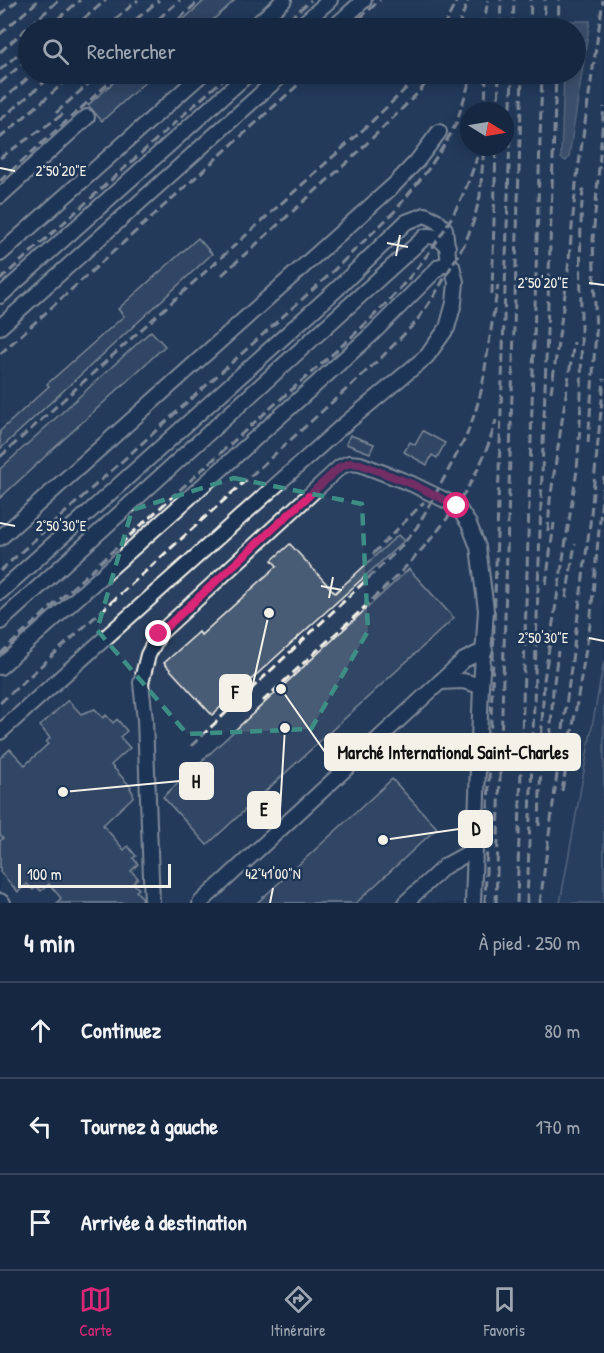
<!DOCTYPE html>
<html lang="fr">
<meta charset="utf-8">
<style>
:root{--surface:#162841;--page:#1f3048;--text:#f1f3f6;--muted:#9ea6b1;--line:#35445a;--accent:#db2777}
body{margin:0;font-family:"Patrick Hand",sans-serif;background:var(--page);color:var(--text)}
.compass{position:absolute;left:460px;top:102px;width:54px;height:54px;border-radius:50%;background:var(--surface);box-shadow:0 3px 15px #0003;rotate:101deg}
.scale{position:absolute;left:18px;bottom:15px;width:153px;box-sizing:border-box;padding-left:6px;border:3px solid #f4f1e8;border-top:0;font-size:16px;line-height:21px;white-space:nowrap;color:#f4f1e8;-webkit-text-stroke:4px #1d3557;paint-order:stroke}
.stop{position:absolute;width:18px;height:18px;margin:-14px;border:4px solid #db2777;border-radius:50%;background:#fff}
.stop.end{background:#db2777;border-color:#fff;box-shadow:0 2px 6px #0008}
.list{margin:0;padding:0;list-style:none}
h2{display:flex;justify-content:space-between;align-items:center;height:78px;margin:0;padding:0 24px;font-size:26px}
h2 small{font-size:20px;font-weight:400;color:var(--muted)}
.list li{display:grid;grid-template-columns:39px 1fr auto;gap:18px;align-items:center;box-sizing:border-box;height:96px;padding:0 24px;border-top:2px solid var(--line)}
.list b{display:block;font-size:22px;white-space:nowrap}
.list em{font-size:20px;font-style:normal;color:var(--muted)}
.icon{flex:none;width:33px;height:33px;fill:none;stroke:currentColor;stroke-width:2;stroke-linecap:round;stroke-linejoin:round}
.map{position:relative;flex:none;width:604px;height:903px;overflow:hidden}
.search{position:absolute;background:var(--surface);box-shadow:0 3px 15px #0003;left:18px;right:18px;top:18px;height:66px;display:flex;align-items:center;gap:15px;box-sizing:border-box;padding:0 21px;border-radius:33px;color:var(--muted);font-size:22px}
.sheet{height:366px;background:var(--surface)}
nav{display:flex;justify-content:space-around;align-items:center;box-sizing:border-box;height:84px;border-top:2px solid var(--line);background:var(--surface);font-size:16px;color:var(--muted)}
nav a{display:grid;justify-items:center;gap:3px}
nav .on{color:var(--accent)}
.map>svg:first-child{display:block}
</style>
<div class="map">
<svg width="604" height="903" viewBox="0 0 604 903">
<rect width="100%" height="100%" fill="#1d3557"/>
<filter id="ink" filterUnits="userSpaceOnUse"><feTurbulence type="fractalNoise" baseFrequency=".0167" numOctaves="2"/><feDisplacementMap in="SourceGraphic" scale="12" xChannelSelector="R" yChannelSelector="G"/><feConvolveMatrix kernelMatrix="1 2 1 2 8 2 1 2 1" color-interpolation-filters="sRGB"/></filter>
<g filter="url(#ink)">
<path fill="#2a4060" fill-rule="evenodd" d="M9 0H604V661L560 903H0V8ZM28 28H576V74H28ZM469 111H505V147H469Z"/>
<path fill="#354a67" stroke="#949ea8" stroke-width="1.5" d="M604 661V903H560Z"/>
<path fill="#5e6d82" stroke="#9aa2ab" stroke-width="1.5" d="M566 21H590L569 157 566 161 561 158 564 74H576V28H566Z"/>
<g fill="#485b74" stroke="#f4f1e8" stroke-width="1.5">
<path d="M205 0H235L204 28H174Z"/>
<path d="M123 74H154L102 121 88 105Z"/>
<path d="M198 238 212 254 0 449V431L49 386 47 384 124 316 118 309Z"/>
<path d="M151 331 165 346 0 498V469Z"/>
<path d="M423 431 445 443 437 458 432 455 427 465 404 452 410 442 415 445Z"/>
<path d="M350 435 374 444 370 453 346 444Z"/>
<path d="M398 535 404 541 212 715 164 663 199 632 201 635 277 566 272 560 290 544 335 593Z"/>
<path d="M409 569 454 618 207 845 163 797Z"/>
<path d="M68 700 81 714 95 709 103 718 106 715 113 723 117 719 127 731 120 737 130 748 111 765 131 787 130 788 133 793V797L103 825 124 850 128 846 136 856 133 858 138 864 131 871 138 878 133 883 139 889 136 891 143 898 140 903H57L61 898 49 884 41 891 37 887 33 890 27 884 18 892 0 872V841L3 838 0 835V758L10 749 25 765 48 744 46 742 50 738 40 726Z"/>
<path d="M392 779 437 828 356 903H257Z"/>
</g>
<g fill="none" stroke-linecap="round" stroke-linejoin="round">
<g stroke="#f4f1e8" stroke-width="18">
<g id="minor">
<path d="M253 28 284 0"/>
<path d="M298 28 330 0"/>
<path d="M333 28 364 0"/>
<path d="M0 196 87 117"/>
<path d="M0 254 202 74"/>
<path d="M0 296 248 74"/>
<path d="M0 327 283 74"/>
<path d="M0 538 394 185 417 161 439 132"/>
<path d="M0 592 337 289 406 222 425 215 436 220 445 229 449 264"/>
<path d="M0 622 426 236C436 235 441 240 448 247"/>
<path d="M0 667 372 334 440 266 449 264 452 266 456 282 454 303 447 328 427 356 339 429 0 732"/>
<path d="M481 686 463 681 440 682 464 660 485 650"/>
<path d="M0 901 3 903"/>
<path d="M152 903 145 720 141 683 148 655 159 634 340 467 349 463 360 464 412 484 457 506 469 524 478 547 486 610 481 686 473 903"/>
<path d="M200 903 440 682"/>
<path d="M405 903 445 866 474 850"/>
</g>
</g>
<use href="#minor" stroke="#1d3557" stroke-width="14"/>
<g stroke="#f4f1e8" stroke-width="3" stroke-dasharray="9 4.5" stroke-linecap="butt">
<path d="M0 15 18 0"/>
<path d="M47 28 80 0"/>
<path d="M73 28 106 0"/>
<path d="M105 28 138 0"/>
<path d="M126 28 159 0"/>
<path d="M148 28 180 0"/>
<path d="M169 28 200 0"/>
<path d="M279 28 311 0"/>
<path d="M349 28 380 0"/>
<path d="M443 28 457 0"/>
<path d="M458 28 468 0"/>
<path d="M483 28 488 0"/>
<path d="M500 28 501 0"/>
<path d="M513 28 514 0"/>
<path d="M530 28 531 0"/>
<path d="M544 28 545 0"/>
<path d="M558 28 559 0"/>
<path d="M0 34 39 0"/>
<path d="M0 52 59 0"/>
<path d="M0 70 28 45"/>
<path d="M0 83 28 59"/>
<path d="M0 102 33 74"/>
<path d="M485 111 486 74"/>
<path d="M498 111 499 74"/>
<path d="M56 113 99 74"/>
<path d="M0 120 54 74"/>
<path d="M0 138 74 74"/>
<path d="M0 158 66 112"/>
<path d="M0 181 119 74"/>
<path d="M222 275 352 158 419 92 433 74"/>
<path d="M0 280 229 74"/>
<path d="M492 294 496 147"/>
<path d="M596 337 593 239 604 107"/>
<path d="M0 354 310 74"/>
<path d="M551 392 567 280 576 184 603 0"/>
<path d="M588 443 596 331"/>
<path d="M0 457 366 127 421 74"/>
<path d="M548 532 550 500 574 342"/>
<path d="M373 554 424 502"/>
<path d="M0 571 329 275 394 212 427 171 443 147 456 124 472 74"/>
<path d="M546 584 554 523"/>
<path d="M566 598 575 544"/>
<path d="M0 654C82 579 164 504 246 430 334 349 441 278 477 157"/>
<path d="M263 701C293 673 323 645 354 617 414 561 475 502 496 420"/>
<path d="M0 703 382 357 415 323 434 296 465 243 473 223 480 196 484 147"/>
<path d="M191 746 399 549 417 527 435 495 466 437 475 413 482 388 498 285"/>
<path d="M541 748 544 680 577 470C581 422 582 375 581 327 581 281 579 235 583 189"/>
<path d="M549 764 553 690 558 651"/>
<path d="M562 791 590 625 604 477"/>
<path d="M539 826 541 757"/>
<path d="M485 903 512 74"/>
<path d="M496 903 522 74"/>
<path d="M517 903 542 74"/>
<path d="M527 903 556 74"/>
<path d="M540 903 590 524 604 379"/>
</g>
</g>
</g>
<g fill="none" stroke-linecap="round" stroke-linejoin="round" filter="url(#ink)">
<path stroke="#db2777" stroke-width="8" d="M159 634 340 467 350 463 360 464 412 484 457 506"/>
</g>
<path d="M0 0H604V903H0ZM234 478 362 504 368 631 311 729 187 734 97 630 132 510Z" fill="#1d3557" fill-opacity=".55" fill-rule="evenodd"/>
<path fill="none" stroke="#3d8f86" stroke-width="4.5" stroke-dasharray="12 8" stroke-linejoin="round" d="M234 478 362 504 368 631 311 729 187 734 97 630 132 510Z"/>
<path fill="none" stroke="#f4f1e8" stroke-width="2" d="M0 168 15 171M387 243 408 247M396 256 400 235M589 283 604 285M0 523 15 526M321 586 342 590M329 598 333 577M589 638 604 641M270 903 273 888"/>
<g font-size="15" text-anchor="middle" fill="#f4f1e8" stroke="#1d3557" stroke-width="5" stroke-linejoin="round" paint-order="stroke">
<text x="61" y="176">2°50'20"E</text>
<text x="543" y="288">2°50'20"E</text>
<text x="61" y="531">2°50'30"E</text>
<text x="543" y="643">2°50'30"E</text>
<text x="273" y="879">42°41'00"N</text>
</g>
<path fill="none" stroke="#f4f1e8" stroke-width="2" d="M269 613L251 693M281 689L325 752M63 792L180 781M285 728L280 810M383 840L459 829"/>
<g fill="#f4f1e8" stroke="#1d3557" stroke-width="2">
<circle cx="269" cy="613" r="6"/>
<circle cx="281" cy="689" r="6"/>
<circle cx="63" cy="792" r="6"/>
<circle cx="285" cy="728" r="6"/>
<circle cx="383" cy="840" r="6"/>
</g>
<g fill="#f4f1e8" stroke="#f4f1e8" stroke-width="2">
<rect x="220" y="675" width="31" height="36" rx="6"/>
<rect x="325" y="734" width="255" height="36" rx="6"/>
<rect x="180" y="763" width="33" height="36" rx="6"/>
<rect x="248" y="792" width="32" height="36" rx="6"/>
<rect x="459" y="811" width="33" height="36" rx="6"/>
</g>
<g font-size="18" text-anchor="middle" font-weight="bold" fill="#111">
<text x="235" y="699">F</text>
<text x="453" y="759">Marché International Saint-Charles</text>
<text x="196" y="788">H</text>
<text x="264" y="816">E</text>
<text x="476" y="835">D</text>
</g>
</svg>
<svg class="compass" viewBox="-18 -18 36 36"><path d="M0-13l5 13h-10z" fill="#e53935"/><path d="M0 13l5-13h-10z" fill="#9ea6b1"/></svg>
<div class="scale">100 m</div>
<div class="stop" style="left:457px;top:506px"></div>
<div class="stop end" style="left:159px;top:634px"></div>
<div class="search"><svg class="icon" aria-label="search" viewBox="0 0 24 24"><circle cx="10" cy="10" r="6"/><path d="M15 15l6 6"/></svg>Rechercher</div>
</div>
<section class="sheet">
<h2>4 min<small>À pied · 250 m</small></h2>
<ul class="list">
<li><svg class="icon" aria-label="ahead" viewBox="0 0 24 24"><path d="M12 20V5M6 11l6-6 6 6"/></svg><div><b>Continuez</b></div><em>80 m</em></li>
<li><svg class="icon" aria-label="left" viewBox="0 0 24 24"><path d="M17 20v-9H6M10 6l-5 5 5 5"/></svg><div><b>Tournez à gauche</b></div><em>170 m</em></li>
<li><svg class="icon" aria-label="arrive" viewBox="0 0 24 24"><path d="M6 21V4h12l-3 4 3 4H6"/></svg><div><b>Arrivée à destination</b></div></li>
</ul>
</section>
<nav>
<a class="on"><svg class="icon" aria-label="map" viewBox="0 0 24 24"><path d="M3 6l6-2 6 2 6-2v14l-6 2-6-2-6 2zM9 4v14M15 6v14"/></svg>Carte</a>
<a><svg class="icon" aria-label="directions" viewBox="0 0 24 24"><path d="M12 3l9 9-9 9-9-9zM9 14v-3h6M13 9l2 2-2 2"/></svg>Itinéraire</a>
<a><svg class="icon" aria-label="saved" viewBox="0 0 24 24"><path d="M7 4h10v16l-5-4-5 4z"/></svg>Favoris</a>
</nav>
